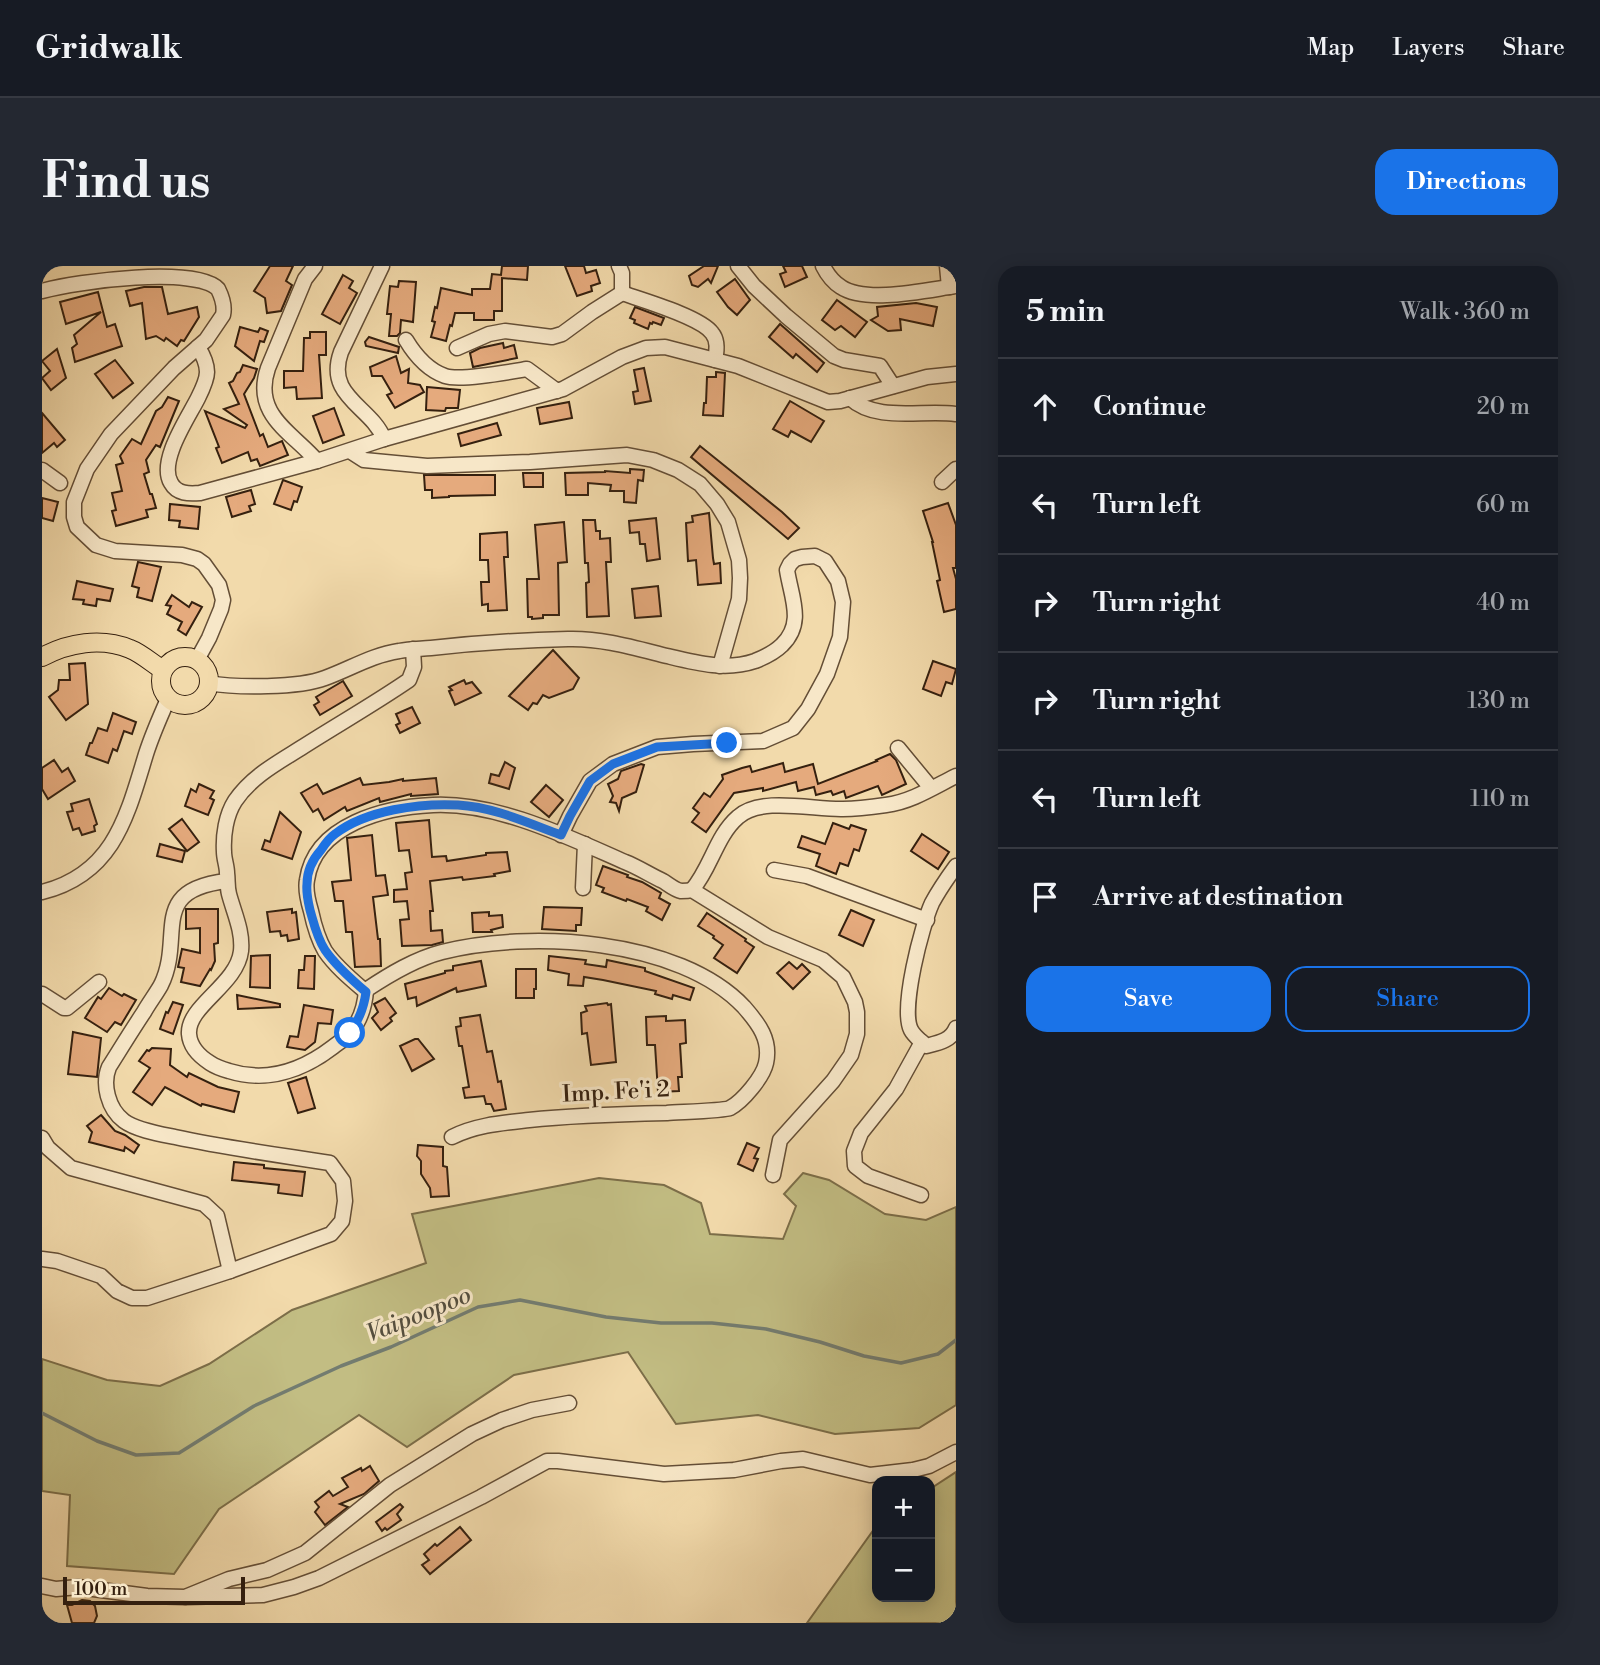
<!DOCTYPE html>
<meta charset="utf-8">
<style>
:root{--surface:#171b24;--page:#242831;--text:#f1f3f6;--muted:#9ea1a6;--line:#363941;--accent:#1a73e8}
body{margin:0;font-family:"Libre Bodoni",serif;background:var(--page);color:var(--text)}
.controls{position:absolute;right:21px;bottom:21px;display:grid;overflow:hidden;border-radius:14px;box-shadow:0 4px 18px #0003}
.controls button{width:63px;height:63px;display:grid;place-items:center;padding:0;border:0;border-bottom:2px solid var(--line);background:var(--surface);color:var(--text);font:35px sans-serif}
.scale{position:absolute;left:21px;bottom:18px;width:182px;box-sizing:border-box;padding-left:7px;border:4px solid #35200f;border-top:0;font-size:19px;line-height:24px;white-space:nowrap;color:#35200f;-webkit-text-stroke:5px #f7e7c8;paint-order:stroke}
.stop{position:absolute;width:21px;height:21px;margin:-16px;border:5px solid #1a73e8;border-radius:50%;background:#fff}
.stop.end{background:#1a73e8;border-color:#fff;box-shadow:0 2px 7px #0008}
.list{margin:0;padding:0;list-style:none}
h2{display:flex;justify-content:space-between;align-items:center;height:91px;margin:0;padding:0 28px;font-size:30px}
h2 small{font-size:23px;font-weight:400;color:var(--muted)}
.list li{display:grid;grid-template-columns:46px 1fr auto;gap:21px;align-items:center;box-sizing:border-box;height:98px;padding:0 28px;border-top:2px solid var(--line)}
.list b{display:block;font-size:26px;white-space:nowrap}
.list em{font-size:23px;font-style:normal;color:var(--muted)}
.actions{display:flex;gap:14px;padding:21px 28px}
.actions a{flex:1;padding:16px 0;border:2px solid var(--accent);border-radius:21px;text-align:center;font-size:24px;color:var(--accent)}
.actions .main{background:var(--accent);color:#fff}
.icon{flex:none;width:38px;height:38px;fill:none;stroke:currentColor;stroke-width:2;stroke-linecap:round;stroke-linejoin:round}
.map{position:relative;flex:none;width:914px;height:1357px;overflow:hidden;border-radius:21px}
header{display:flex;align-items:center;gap:42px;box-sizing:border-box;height:98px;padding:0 35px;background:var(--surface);border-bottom:2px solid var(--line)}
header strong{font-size:33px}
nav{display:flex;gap:38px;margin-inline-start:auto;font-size:24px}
.intro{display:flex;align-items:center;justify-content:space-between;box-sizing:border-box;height:168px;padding:0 42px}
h1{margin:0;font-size:49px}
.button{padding:18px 32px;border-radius:21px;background:var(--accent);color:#fff;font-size:24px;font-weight:700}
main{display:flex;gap:42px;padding:0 42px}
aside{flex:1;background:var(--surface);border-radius:21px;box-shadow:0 4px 18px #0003}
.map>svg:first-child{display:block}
</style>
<header>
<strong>Gridwalk</strong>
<nav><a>Map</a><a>Layers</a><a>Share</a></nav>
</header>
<div class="intro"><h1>Find us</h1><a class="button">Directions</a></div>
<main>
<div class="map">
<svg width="914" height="1357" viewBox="0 0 914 1357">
<rect width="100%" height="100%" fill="#f2daab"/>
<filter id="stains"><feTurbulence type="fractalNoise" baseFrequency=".00286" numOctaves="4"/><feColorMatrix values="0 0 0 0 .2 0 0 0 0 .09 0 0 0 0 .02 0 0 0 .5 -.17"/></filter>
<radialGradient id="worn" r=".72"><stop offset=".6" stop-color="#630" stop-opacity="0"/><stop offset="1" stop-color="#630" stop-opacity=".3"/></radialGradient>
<g fill="#c2bd83" stroke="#7c6e49" stroke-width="2">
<path d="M761 907 787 914 843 948 884 954 914 941V1139L877 1162 793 1168 716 1149 634 1158 586 1086 472 1109 365 1181 317 1149 177 1243 132 1308 25 1300 28 1229 0 1225V1093L65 1114 118 1120 167 1098 250 1044 384 997 370 948 557 912 622 919 659 937 668 968 741 973 754 940 742 928Z"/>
<path d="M914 1206V1357H765L835 1259V1331H888V1223Z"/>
</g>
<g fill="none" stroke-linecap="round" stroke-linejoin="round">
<path stroke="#737c70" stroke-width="3.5" d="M0 1147 55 1175 94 1189 137 1187 212 1140 299 1100 349 1081 436 1041 478 1034 564 1051 619 1057H670L724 1063 778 1076 822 1090 859 1097 896 1088 914 1074"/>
</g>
<g fill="#e5aa7d" stroke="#35200f" stroke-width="2">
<path d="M228 0H251L244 15 250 19 239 45 225 47 223 32 212 25Z"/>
<path d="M460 0H486L485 14 460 12V45H452V54H432V47H413L410 60 408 59 404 75 389 71 393 56 390 55 393 41 395 42 399 22 430 29V23H448L450 8 459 9Z"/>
<path d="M523 0H542L544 7 554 4 558 17 549 20 550 25 535 30Z"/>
<path d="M662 0H676L669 17 666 13 656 21 650 19 647 10Z"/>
<path d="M741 0H760L765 11 743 21 738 8 744 6Z"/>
<path d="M301 9 311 15 307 22 315 27 298 58 280 48Z"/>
<path d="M693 13 708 34 695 49 686 41 675 26Z"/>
<path d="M357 15 374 16 371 56 359 54 358 67 355 70H347L349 48H345L348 20 356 21Z"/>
<path d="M102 21H120L126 48 155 41 157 51 142 75 139 74 135 80 124 72 122 75 114 70 104 73 100 37 88 40 84 25Z"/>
<path d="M56 26 65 61 73 58 80 80 33 96 30 82 35 78 32 69 59 46 24 58 18 36Z"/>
<path d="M795 34 825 56 813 71 799 60 793 64 780 54Z"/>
<path d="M874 37 895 41 891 60 858 53 859 64 846 65 829 54 836 50 835 41Z"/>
<path d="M593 41 622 52 619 59 611 56 610 58 608 57 606 63 592 57 593 54 588 52Z"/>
<path d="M738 58 782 97 775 106 754 88 751 92 727 71Z"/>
<path d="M198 61 216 66 218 62 226 65 222 76 218 75 212 95 193 80Z"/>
<path d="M268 66H284V89H277L280 132 255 133 254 121 242 122V105H261L262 72H268Z"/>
<path d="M327 71 357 81 356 87 324 80 323 76Z"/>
<path d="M461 77 462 82 472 79 475 92 431 101 428 87 438 82Z"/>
<path d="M15 83 24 112 9 124 0 112 8 105 0 95Z"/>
<path d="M354 90 359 107 367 103 366 117 378 119 382 126 353 142 345 129 350 127 340 110H330L328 101Z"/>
<path d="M73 94 91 117 71 132 53 108Z"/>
<path d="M201 99 215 103 212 112 202 128 218 170 221 168 226 181 240 175 246 189 218 200 215 193 209 195 206 186 180 197 174 182 177 181 163 145 203 162 205 159 182 143 197 138 187 117 191 115 195 107 198 106Z"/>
<path d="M602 102 609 135 593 138 591 126 596 125 592 104Z"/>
<path d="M674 106 683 107 681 150 661 149 662 137H664L665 111H674Z"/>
<path d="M385 121 418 124 416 142H404L403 145 384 144Z"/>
<path d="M126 131 137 135 118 181 114 179 104 194 107 206 102 208 108 228H110L114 242 104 244 106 251 74 260 70 245 74 244 70 227 80 225 74 199 81 197 78 190 90 173 99 178 114 145 120 141Z"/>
<path d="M748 135 782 155 769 176 749 165 746 171 731 163Z"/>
<path d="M527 136 530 152 498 158 495 142Z"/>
<path d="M292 142 302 169 281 177 271 150Z"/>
<path d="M0 147 23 174 15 181 12 177 0 187Z"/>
<path d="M455 157 459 169 419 180 416 168Z"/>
<path d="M658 180 740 246 757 262 746 273 649 191Z"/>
<path d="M588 203 602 204 601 215 596 214 594 237 582 236V225H568L569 219 546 217V229H524L523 207 563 206V205L588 207Z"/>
<path d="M481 207H501V221H482Z"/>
<path d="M382 209H453V229L407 230V231L390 232V224H383Z"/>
<path d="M241 214 260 221 255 236 252 235 249 244 232 238Z"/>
<path d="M209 224 213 238 207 240 209 245 190 251 184 231Z"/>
<path d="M0 232 16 236 11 255 0 252Z"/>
<path d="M906 237 914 259V302H911L914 313V343L902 346 895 315 898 314 890 276H891L881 245Z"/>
<path d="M128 238 158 241 156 263 137 261 138 255 127 254Z"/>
<path d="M667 247 671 292 672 298 678 297 679 317 656 319 654 294 646 295 644 257 651 256 650 250Z"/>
<path d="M614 252 618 293 605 295 603 278H598L597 266 588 267 587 255Z"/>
<path d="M541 254H553L554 265H558V273L568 272 569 296H564L567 350 545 351 544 317 547 316 546 297H543Z"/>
<path d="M522 256 525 296 516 297 517 349H501V352L490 353V351H486L485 313H497L493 259Z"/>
<path d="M465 266 466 291H462L465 344 446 345V338L440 339 439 316H447L446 294H438V268Z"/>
<path d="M96 296 119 301 110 335 95 331 97 322 90 320Z"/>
<path d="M35 315 71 323 68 335 55 333 54 340 41 338 42 334 31 333Z"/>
<path d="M616 320 619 350 593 352 590 323Z"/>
<path d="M130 329 147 341 150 336 160 341 144 369 136 364 140 356 125 348 129 340 124 339Z"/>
<path d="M511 384 537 412 531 423 507 432 501 429 495 438 491 437 486 444 467 430Z"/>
<path d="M891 395 914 403 910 418 904 416 899 430 881 423Z"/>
<path d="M43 397 46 438 24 454 7 431 16 424 17 414H28L27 398Z"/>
<path d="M422 414 424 418 430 416 439 427 413 439 407 425 410 424 407 421Z"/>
<path d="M301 415 310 430 278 449 272 439 277 436 274 431Z"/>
<path d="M370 441 378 457 358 467 354 459 358 457 354 448Z"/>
<path d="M71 447 94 456 90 468 82 465 75 485 71 483 66 497 44 489 48 477H50L56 462 65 465Z"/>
<path d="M848 488 854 494 864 518 840 529 836 520 804 532 802 525 791 529 789 525 774 529 772 521 756 525 754 516 721 525V522L692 527 664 566 650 556 657 547 651 542 662 527 668 531 681 513 680 509 700 502 708 500 710 506 741 497 743 506 771 498 776 518 835 495 834 494Z"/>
<path d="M12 494 20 506 26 502 33 515 6 533 0 523V502Z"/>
<path d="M463 496 473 502 467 523 447 517 449 508 457 510Z"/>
<path d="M599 498 602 499 594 526 580 532 577 545 574 537 568 536 571 530 566 518 576 513 579 505Z"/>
<path d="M318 512 321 519 347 516 361 513V515L394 512 396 528 369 530V528L338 536 337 532 305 545 303 541 282 554 276 543 271 546 259 527 275 518 281 528Z"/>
<path d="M157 518 172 525 168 532 172 534 166 549 143 540 149 523 154 526Z"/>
<path d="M504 519 521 534 507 551 489 536Z"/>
<path d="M47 533 55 558 52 560 53 565 40 569 37 562 31 564 25 546 31 545 29 538Z"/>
<path d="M238 546 259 566 250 593 220 583 223 574 228 576Z"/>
<path d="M140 553 157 576 145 585 127 563Z"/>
<path d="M387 554 390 591 404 590 405 595 444 589V587L465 586 468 605 452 608 453 610 421 614 420 611 388 615 391 645H388L389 665 400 664 401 676 390 679 360 680 358 654 367 653 365 635 352 636V624L365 623 363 607 370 606 367 584 357 585 354 557Z"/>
<path d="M791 557 807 563 809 559 824 564 817 585 812 583 806 600 798 597 794 608 774 600 778 588 756 581 760 570 783 578Z"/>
<path d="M880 568 907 586 896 603 869 585Z"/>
<path d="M330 569 334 610 343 609 346 629 331 631 336 673H338L339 700 313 701 310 666H304L301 635H293L290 616 309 614 305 572Z"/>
<path d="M118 578 143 585 140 596 115 590Z"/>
<path d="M561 600 586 609 585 611 600 616 619 627 617 632 628 638 620 654 604 645 606 641 585 633 584 635 560 626 562 622 554 619Z"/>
<path d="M502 641 540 642 539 659H534V665L500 663Z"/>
<path d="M144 643H176V677L172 678 173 695 169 704 168 703 158 720 139 716 142 702 136 701 140 683 158 687V662L144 663Z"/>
<path d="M250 643V647L254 646 257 673 246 675 245 669 239 670 238 665 228 666 225 646Z"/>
<path d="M809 644 832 654 821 680 797 669Z"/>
<path d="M447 646V650L460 649 461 661 449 664 450 666H431L430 647Z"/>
<path d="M665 647 704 673 703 675 712 681 695 707 672 692 681 679 671 672 672 670 656 660Z"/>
<path d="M228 689V722L208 721 209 690Z"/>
<path d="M263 690H273L272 723 256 722 257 704H262Z"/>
<path d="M507 690 544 694 543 698 564 701 565 694 603 702V705L652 722 648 734 631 729 630 733 613 728 614 725 561 714 542 711 541 720 526 719 527 708 506 704Z"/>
<path d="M439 695 444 720 415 726 414 722 375 740 374 731 366 733 363 718 403 707V705L411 704V700Z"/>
<path d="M747 696 755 703 760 698 768 706 751 723 735 707Z"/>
<path d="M474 703H494V723H492V732H474Z"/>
<path d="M67 722 80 730 82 728 94 734 79 759 73 756 65 766 43 752 56 731 59 733Z"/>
<path d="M195 729 238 738V741L196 743Z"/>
<path d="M343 732 354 747 348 752 350 755 339 764 330 752 336 746 332 738Z"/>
<path d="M131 736 141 739 131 768 118 763 124 746 126 747Z"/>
<path d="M565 737 566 739 569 738 574 796 549 799 545 767 540 768 539 747 545 745 543 740Z"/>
<path d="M262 739 291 744 289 758 276 757 273 776 263 784 245 781 248 770 256 771Z"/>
<path d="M438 749 445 786 450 785 456 816 459 815 464 843 452 845 449 838H444L442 830 423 832 421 822 427 821 420 780H417L414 761 419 760 418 752Z"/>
<path d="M624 750V755L643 754 644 777 638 778 640 811H636L637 825 616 826 613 779H605L604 751Z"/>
<path d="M31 766 59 772 55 811 26 808Z"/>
<path d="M373 773H376L392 793 370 805 358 780Z"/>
<path d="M110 782 129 783 128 799 145 811 147 807 176 821 197 826 192 846 160 838 159 840 123 821 110 839 91 826 108 802 97 795 105 784 107 785Z"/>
<path d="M264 811 273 842 256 847 246 817Z"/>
<path d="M59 849 73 865 83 869 97 879 92 887 83 881 82 885 47 876 50 866 45 860Z"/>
<path d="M705 877 717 882 712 892 716 893 711 905 696 898Z"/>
<path d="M376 879 401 881V900L405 901 407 930 389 931 388 922 379 908V895L375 890Z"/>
<path d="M192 896 222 899V902L263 906 260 930 236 927 237 919 190 914Z"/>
<path d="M328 1200 337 1215 322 1228 298 1238 306 1241 283 1259 273 1246 277 1241 273 1236 287 1225 291 1230 306 1221 300 1212 319 1202 320 1205Z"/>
<path d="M358 1238 361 1241 355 1248 359 1254 345 1264 343 1262 340 1265 334 1256Z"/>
<path d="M418 1261 429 1274 388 1308 380 1299 387 1294 382 1288 393 1278 395 1280Z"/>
<path d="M40 1334 48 1335 53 1340 55 1350 52 1357H30L25 1339H30Z"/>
</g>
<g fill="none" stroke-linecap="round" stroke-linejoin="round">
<g stroke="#644e36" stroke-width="17">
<g id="minor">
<path d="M273 0 263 13 226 102C210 149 250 166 275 195"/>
<path d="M340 0 299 86C283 131 329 140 342 173"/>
<path d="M577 0 580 7V27"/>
<path d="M696 0 712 20 744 50 792 90 802 94 838 100 851 120"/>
<path d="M781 0C785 8 791 16 799 21 824 38 885 24 914 20"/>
<path d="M905 0 907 21"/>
<path d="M0 25C36 15 154 0 176 23 180 31 183 40 181 49L164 74 132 102 69 168 45 203 32 236V251L35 261 54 279 73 285 140 289 155 293 162 298 177 319 181 334 179 343 167 372 155 394"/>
<path d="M580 27C600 34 659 51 670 67 676 74 675 85 673 94"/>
<path d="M364 74C373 89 386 104 403 110 418 115 467 106 485 103L515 125"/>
<path d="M156 81C161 89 165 97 165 106 165 114 160 124 156 132 146 152 116 195 129 217 135 228 147 228 158 227L275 195 342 173 521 123 580 91 604 82 623 81 696 100 786 136 798 135 885 111 914 108"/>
<path d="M415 82 447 68 463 65 510 71 520 68 550 46 580 27"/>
<path d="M808 132C835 157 881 143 914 148"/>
<path d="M308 185 322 194 385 200 488 196 585 189 611 194 636 204 658 218 675 238 686 256 697 294 698 312 697 333 678 400"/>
<path d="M0 204 18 217"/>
<path d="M900 216 914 203"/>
<path d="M371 383 372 401 367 414C332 438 295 459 259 482 235 497 209 511 193 535 184 549 181 569 182 586 182 593 185 600 185 607 186 614 185 620 187 628 192 647 201 665 199 685 195 719 145 740 147 768 148 781 157 790 168 797 174 801 180 803 187 805 225 817 261 804 291 781 296 777 303 773 308 767 318 755 323 740 324 724 348 708 373 693 400 686 487 664 637 672 702 741 717 758 729 774 724 797 721 811 701 835 688 842 681 845 635 846 625 847 578 848 533 849 487 854 460 857 434 859 410 871"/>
<path d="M167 417C194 422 257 422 283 412 308 403 330 389 357 385 368 383 378 383 389 382 434 377 480 374 526 373 560 372 593 382 625 390 654 397 684 405 713 395 723 391 733 386 740 379 763 357 749 331 745 304L748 298 753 293 760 291 773 290 783 295 796 315 801 336 798 371 785 408 766 443 751 462 721 475 651 478 615 481 571 498 548 515 528 550 519 569"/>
<path d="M856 482 889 522"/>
<path d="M914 600C906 611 897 624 890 637 880 659 858 743 869 764 872 770 879 775 884 780 896 777 909 775 914 762"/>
<path d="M732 604 765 610 885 654"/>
<path d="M541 622 543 578"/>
<path d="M650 624C669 602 674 570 696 551 719 530 772 544 801 543 816 543 830 541 844 539 869 536 892 521 914 510"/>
<path d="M0 626C72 608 85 550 104 488 110 469 118 451 126 433"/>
<path d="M324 726C310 714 294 701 283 685 276 673 272 659 269 645 266 635 263 624 265 614 273 558 344 541 391 539 455 536 526 571 583 596 596 601 608 609 621 615 626 618 633 624 639 625 644 625 646 625 650 624L726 671 781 694 801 711 813 736 815 746V768L809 789 791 815 738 874 731 909"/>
<path d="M0 728 22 742H25L57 716"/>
<path d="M0 872 6 882 29 902 162 938 175 950 188 1005"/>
<path d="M879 929 826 910 813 900 812 885 819 867 854 823 880 776"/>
<path d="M0 993 15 995 59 1010 75 1025 90 1032H105L188 1005 289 968 300 955 303 935 301 915 288 897C237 889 184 882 133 871 118 868 94 864 82 855 66 843 60 818 67 801 79 782 90 764 102 746 107 737 114 728 119 719 143 670 105 624 185 615"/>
<path d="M0 1320 14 1323 36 1321 105 1330 143 1331 187 1313 225 1304 263 1287 348 1219 430 1168 460 1154 490 1144 527 1137"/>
<path d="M144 1331 221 1329 252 1321 277 1312 439 1231 505 1195H516L622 1208 692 1204 739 1195 761 1193 828 1209 871 1204 887 1200 914 1186"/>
</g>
</g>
<g stroke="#35200f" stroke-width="20">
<g id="major">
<circle cx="143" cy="415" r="24"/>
<path d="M0 391C26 377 59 371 88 383 99 387 111 398 121 404"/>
</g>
</g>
<use href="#minor" stroke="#f7e7c8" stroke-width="14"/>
<use href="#major" stroke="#f2daab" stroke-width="18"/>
</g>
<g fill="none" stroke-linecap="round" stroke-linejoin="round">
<path stroke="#1a73e8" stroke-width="9" d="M308 767C317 754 322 742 324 726 310 714 294 700 283 684 275 672 272 658 268 644 266 635 264 627 265 618 265 605 270 594 279 584 283 578 287 572 293 568 324 544 378 537 416 539 452 541 486 557 519 569L528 550 548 515 571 498 615 481 685 477"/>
</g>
<g text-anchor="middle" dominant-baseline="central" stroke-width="6" stroke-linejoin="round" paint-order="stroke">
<g font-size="23" fill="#35200f" stroke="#f7e7c8">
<text transform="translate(574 826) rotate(-3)">Imp. Fe'i 2</text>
</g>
<g font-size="24" font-style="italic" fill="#544e3f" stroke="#f7e7c8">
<text transform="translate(377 1049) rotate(-22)">Vaipoopoo</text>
</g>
</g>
<rect width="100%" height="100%" filter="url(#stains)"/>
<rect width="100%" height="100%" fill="url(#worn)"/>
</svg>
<div class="controls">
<button>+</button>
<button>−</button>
</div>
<div class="scale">100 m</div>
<div class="stop" style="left:308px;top:767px"></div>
<div class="stop end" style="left:685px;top:477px"></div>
</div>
<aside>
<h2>5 min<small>Walk · 360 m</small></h2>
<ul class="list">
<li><svg class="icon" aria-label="ahead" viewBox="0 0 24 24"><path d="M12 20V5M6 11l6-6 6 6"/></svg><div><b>Continue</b></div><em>20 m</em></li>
<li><svg class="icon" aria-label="left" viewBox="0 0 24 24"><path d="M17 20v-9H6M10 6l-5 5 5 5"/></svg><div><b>Turn left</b></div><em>60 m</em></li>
<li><svg class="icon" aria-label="right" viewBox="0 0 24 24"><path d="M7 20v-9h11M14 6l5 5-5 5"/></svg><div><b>Turn right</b></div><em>40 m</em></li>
<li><svg class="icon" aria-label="right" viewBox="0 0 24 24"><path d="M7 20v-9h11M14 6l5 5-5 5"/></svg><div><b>Turn right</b></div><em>130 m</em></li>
<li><svg class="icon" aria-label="left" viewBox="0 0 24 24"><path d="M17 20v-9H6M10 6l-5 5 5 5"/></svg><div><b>Turn left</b></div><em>110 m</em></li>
<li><svg class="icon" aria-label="arrive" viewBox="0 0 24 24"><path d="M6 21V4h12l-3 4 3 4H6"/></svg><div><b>Arrive at destination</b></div></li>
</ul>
<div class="actions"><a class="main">Save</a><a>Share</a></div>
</aside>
</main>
